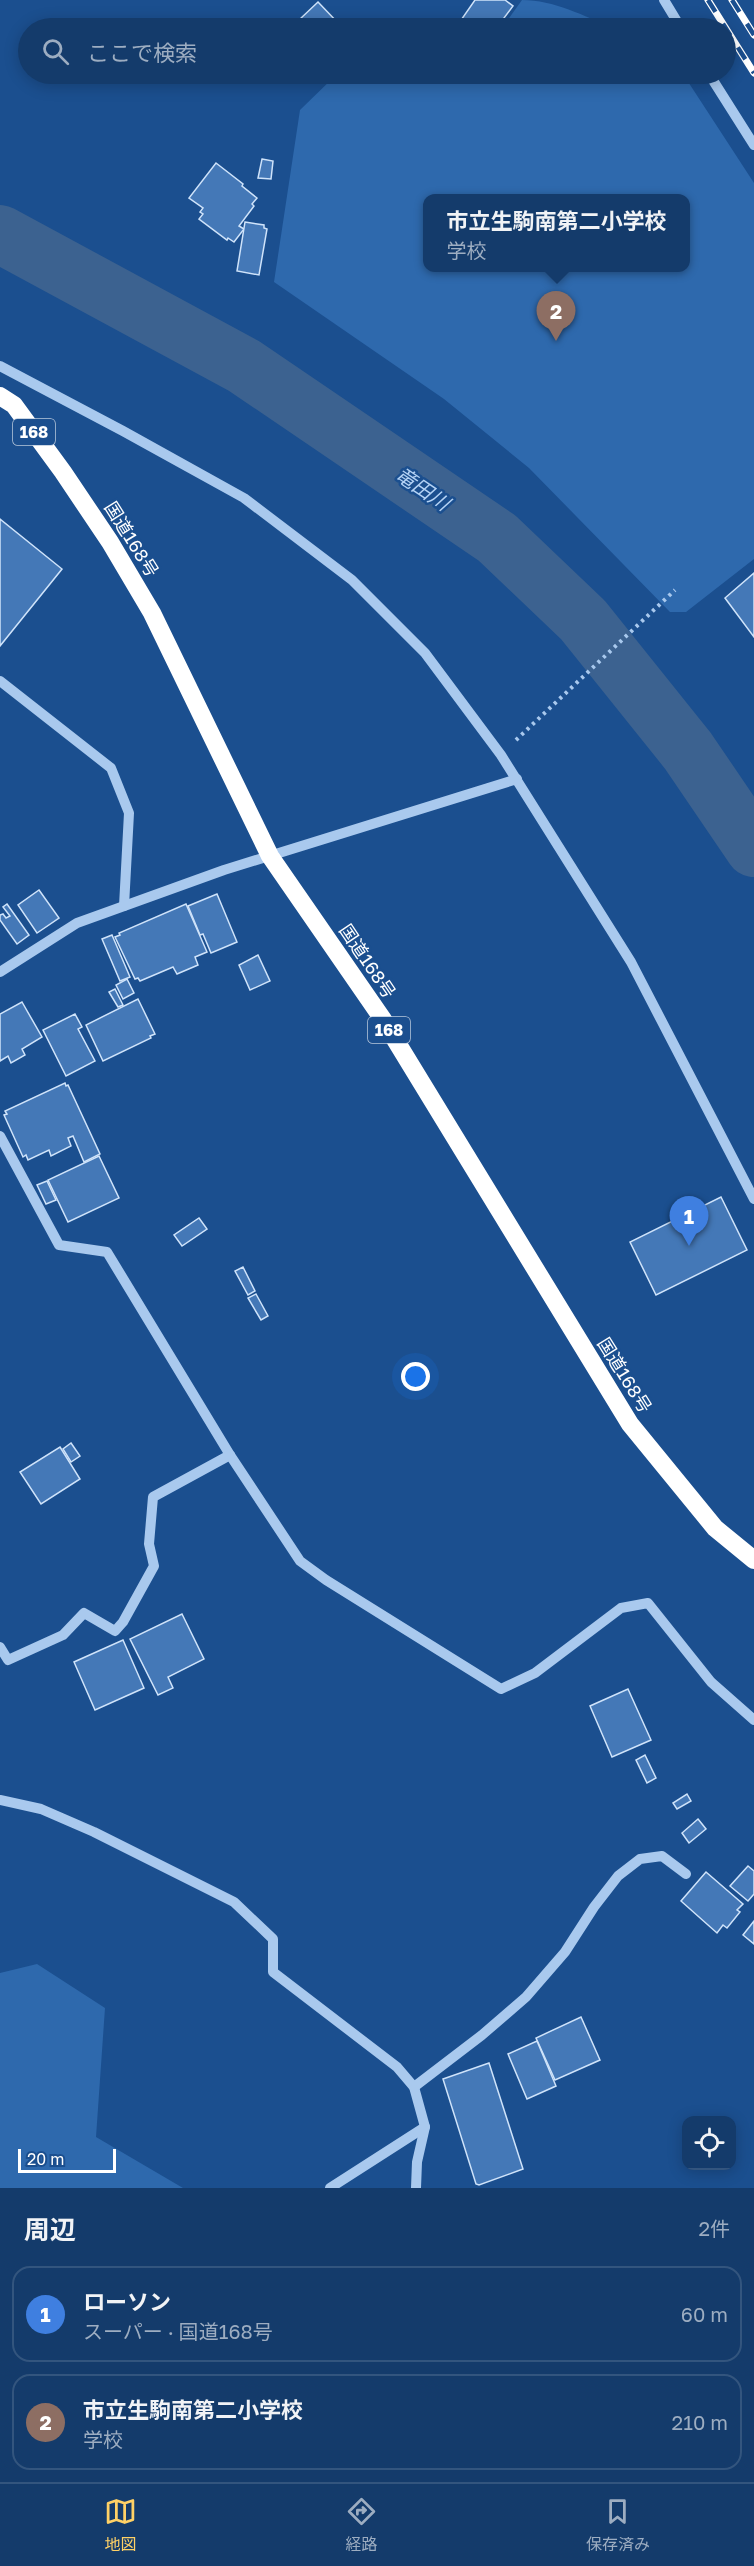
<!DOCTYPE html>
<html lang="ja">
<meta charset="utf-8">
<style>
:root{--surface:#143b6b;--page:#214673;--text:#f1f3f6;--muted:#9dadc1;--line:#33557e;--accent:#ffd166}
body{margin:0;font-family:"Golos Text","Noto Sans JP",sans-serif;background:var(--page);color:var(--text)}
.controls{position:absolute;right:18px;bottom:18px;display:grid;overflow:hidden;border-radius:12px;box-shadow:0 3px 15px #0003}
.controls button{width:54px;height:54px;display:grid;place-items:center;padding:0;border:0;border-bottom:2px solid var(--line);background:var(--surface);color:var(--text);font:30px sans-serif}
.scale{position:absolute;left:18px;bottom:15px;width:98px;box-sizing:border-box;padding-left:6px;border:3px solid #fff;border-top:0;font-size:16px;line-height:21px;white-space:nowrap;color:#fff;-webkit-text-stroke:4px #1b4f8f;paint-order:stroke}
.you{position:absolute;left:416px;top:1377px;width:21px;height:21px;margin:-15px;border:4px solid #fff;border-radius:50%;background:#1a73e8;box-shadow:0 0 0 9px #1a73e833}
.badge{display:grid;place-items:center;width:39px;height:39px;border-radius:50%;background:var(--accent);color:#fff;font-size:20px;font-weight:700}
.pin{position:absolute;translate:-50% -50px;filter:drop-shadow(0 2px 3px #0008)}
.pin::after{content:'';position:absolute;top:32px;width:21px;height:18px;background:inherit;clip-path:polygon(0 0,100% 0,50% 100%)}
.popup{position:absolute;left:423px;top:194px;width:267px;height:78px;box-sizing:border-box;display:grid;place-content:center;border-radius:12px;background:var(--surface);filter:drop-shadow(0 2px 4px #0005);font-size:20px;white-space:nowrap;color:var(--muted)}
.popup b{font-size:22px;color:var(--text)}
.popup::after{content:'';position:absolute;left:50%;top:100%;margin-left:-12px;border:12px solid transparent;border-top-color:var(--surface)}
.list{margin:0;padding:0;list-style:none}
h2{display:flex;justify-content:space-between;align-items:center;height:78px;margin:0;padding:0 24px;font-size:26px}
h2 small{font-size:20px;font-weight:400;color:var(--muted)}
.list li{display:grid;grid-template-columns:39px 1fr auto;gap:18px;align-items:center;box-sizing:border-box;height:96px;margin:0 12px 12px;padding:0 12px;border:2px solid var(--line);border-radius:18px}
.list b{display:block;font-size:22px;white-space:nowrap}
.list p{margin:0;font-size:20px;white-space:nowrap;color:var(--muted)}
.list em{font-size:20px;font-style:normal;color:var(--muted)}
.icon{flex:none;width:33px;height:33px;fill:none;stroke:currentColor;stroke-width:2;stroke-linecap:round;stroke-linejoin:round}
.map{position:relative;flex:none;width:754px;height:2188px;overflow:hidden}
.search{position:absolute;background:var(--surface);box-shadow:0 3px 15px #0003;left:18px;right:18px;top:18px;height:66px;display:flex;align-items:center;gap:15px;box-sizing:border-box;padding:0 21px;border-radius:33px;color:var(--muted);font-size:22px}
.sheet{height:294px;background:var(--surface)}
nav{display:flex;justify-content:space-around;align-items:center;box-sizing:border-box;height:84px;border-top:2px solid var(--line);background:var(--surface);font-size:16px;color:var(--muted)}
nav a{display:grid;justify-items:center;gap:3px}
nav .on{color:var(--accent)}
.map>svg:first-child{display:block}
</style>
<div class="map">
<svg width="754" height="2188" viewBox="0 0 754 2188">
<rect width="100%" height="100%" fill="#1b4f8f"/>
<g fill="#2e69ad" fill-rule="evenodd">
<path d="M522 0C554 0 584 16 613 28H502Z"/>
<path d="M337 74H458L466 79 470 74H683L754 183V559L686 612H670L529 468 444 399 274 282 300 110ZM685 198V268H427V198Z"/>
<path d="M37 1964 105 2008 96 2137 183 2188H0V1973Z"/>
</g>
<g fill="none" stroke-linecap="round" stroke-linejoin="round">
<path stroke="#3c6290" stroke-width="58" d="M0 234 244 366 497 538 583 620 688 751 754 848"/>
</g>
<g fill="#4478b7" stroke="#cfe3fa" stroke-width="1.5">
<path d="M475 0H505L513 6 501 22 498 20 492 28H467L459 23Z"/>
<path d="M318 2 339 24 334 28H307L299 20Z"/>
<path d="M262 159 273 161 271 179 258 178Z"/>
<path d="M216 163 243 184 242 186 257 198 252 204 254 206 239 226 244 229 234 242 228 238 227 240 199 219 203 214 200 212 203 208 189 198Z"/>
<path d="M245 222 264 225V228L267 229 259 275 237 271Z"/>
<path d="M0 519 62 569 0 646Z"/>
<path d="M754 573V637L725 598Z"/>
<path d="M39 890 59 918 37 933 18 905Z"/>
<path d="M217 894 237 942 211 953 203 934 200 935 188 906Z"/>
<path d="M7 904 29 935 17 944 0 920V915L3 914 6 918 10 916 3 907Z"/>
<path d="M186 904 207 952 195 957 198 965 177 974 173 967 140 981 138 978 135 979 115 937 120 935 119 933Z"/>
<path d="M112 935 130 977 120 981 102 939Z"/>
<path d="M258 955 270 981 250 990 239 965Z"/>
<path d="M127 979 134 993 123 999 116 985Z"/>
<path d="M115 989 123 1005 118 1007 109 992Z"/>
<path d="M138 999 155 1034 150 1036 151 1038 103 1061 86 1025Z"/>
<path d="M22 1002 42 1037 22 1049 25 1055 11 1063 8 1056 0 1061V1014Z"/>
<path d="M75 1014 82 1027 78 1029 95 1061 66 1076 43 1030Z"/>
<path d="M65 1083 66 1086 68 1085 100 1154 84 1162 73 1136 68 1138 71 1146 51 1156 49 1150 28 1160 26 1155 23 1157 4 1115 7 1114 5 1111Z"/>
<path d="M99 1156 119 1198 68 1222 48 1180Z"/>
<path d="M47 1181 56 1200 46 1204 37 1185Z"/>
<path d="M721 1197 747 1250 656 1295 630 1242Z"/>
<path d="M199 1218 207 1229 182 1246 174 1235Z"/>
<path d="M243 1267 255 1291 248 1295 235 1271Z"/>
<path d="M256 1294 268 1316 261 1320 248 1298Z"/>
<path d="M71 1443 80 1456 71 1462 63 1449Z"/>
<path d="M60 1447 80 1479 41 1504 20 1472Z"/>
<path d="M182 1614 204 1659 168 1677 173 1688 158 1695 130 1639Z"/>
<path d="M123 1640 144 1688 95 1710 74 1662Z"/>
<path d="M628 1689 651 1740 612 1757 590 1706Z"/>
<path d="M645 1755 656 1778 647 1783 636 1760Z"/>
<path d="M687 1794 691 1801 677 1809 673 1803Z"/>
<path d="M698 1819 706 1829 689 1843 682 1833Z"/>
<path d="M748 1866 754 1871V1894L748 1901 730 1886Z"/>
<path d="M706 1872 743 1904 737 1910 740 1912 727 1928 723 1925 717 1933 681 1901Z"/>
<path d="M754 1921V1944L743 1935Z"/>
<path d="M581 2017 600 2060 555 2080 536 2038Z"/>
<path d="M537 2041 556 2086 527 2099 508 2054Z"/>
<path d="M489 2063 523 2169 479 2185 476 2184 443 2079Z"/>
</g>
<g fill="none" stroke-linecap="round" stroke-linejoin="round">
<path stroke="#a9c9ee" stroke-width="4" stroke-dasharray="3 4.5" stroke-linecap="butt" d="M516 740 675 590"/>
<g stroke="#a9c9ee" stroke-width="10">
<path d="M664 0 681 28"/>
<path d="M709 74 754 145"/>
<path d="M0 366 123 431 244 498 352 580 425 653 501 755 631 962 754 1199"/>
<path d="M0 681 111 768 129 813 124 906"/>
<path d="M0 972 77 923 224 870 517 779"/>
<path d="M0 1136 59 1245 107 1252 230 1455 300 1561 326 1580 501 1689 535 1673 621 1608 648 1603 711 1682 754 1720"/>
<path d="M0 1647 8 1660 63 1635 84 1613 115 1631 123 1622 154 1566 149 1544 153 1497 230 1455"/>
<path d="M0 1800 41 1809 94 1832 234 1902 273 1939V1972L397 2067 414 2087 425 2127 417 2162 416 2188"/>
<path d="M414 2087 482 2035 526 1997 565 1952 594 1907 618 1876 640 1859 662 1856 686 1874"/>
<path d="M330 2188 425 2127"/>
</g>
<path stroke="#fff" stroke-width="18" d="M0 396 14 405 63 472 110 542 152 613 270 856 382 1018 630 1424 715 1528 754 1560"/>
<g stroke="#fff" stroke-width="7">
<g id="rail">
<path d="M708 0 754 73"/>
<path d="M732 0 754 35"/>
</g>
</g>
<use href="#rail" stroke="#1b4f8f" stroke-width="4.5" stroke-dasharray="14" stroke-linecap="butt"/>
</g>
<g text-anchor="middle" dominant-baseline="central" stroke-width="5" stroke-linejoin="round" paint-order="stroke">
<g fill="#1b4f8f" stroke="#bbcadd" stroke-width="1.5">
<rect x="13" y="419" width="42" height="26" rx="4.5"/>
<rect x="368" y="1017" width="42" height="26" rx="4.5"/>
</g>
<g font-size="16" font-weight="bold" fill="#fff">
<text x="34" y="432">168</text>
<text x="389" y="1030">168</text>
</g>
<g font-size="18" fill="#fff" stroke="#1b4f8f">
<text transform="translate(132 539) rotate(58)">国道168号</text>
<text transform="translate(368 961) rotate(56)">国道168号</text>
<text transform="translate(625 1375) rotate(58)">国道168号</text>
</g>
<g font-size="20" font-style="italic" fill="#b5d3f5" stroke="#1b4f8f">
<text transform="translate(423 488) rotate(34)">竜田川</text>
</g>
</g>
</svg>
<div class="controls">
<button><svg class="icon" aria-label="locate" viewBox="0 0 24 24"><circle cx="12" cy="12" r="6"/><path d="M12 2v4M12 18v4M2 12h4M18 12h4"/></svg></button>
</div>
<div class="scale">20 m</div>
<div class="you"></div>
<div class="pin badge" style="left:689px;top:1246px;background:#3f7fe0">1</div>
<div class="pin badge" style="left:556px;top:341px;background:#8d6e63">2</div>
<div class="popup"><b>市立生駒南第二小学校</b>学校</div>
<div class="search"><svg class="icon" aria-label="search" viewBox="0 0 24 24"><circle cx="10" cy="10" r="6"/><path d="M15 15l6 6"/></svg>ここで検索</div>
</div>
<section class="sheet">
<h2>周辺<small>2件</small></h2>
<ul class="list">
<li><span class="badge" style="background:#3f7fe0">1</span><div><b>ローソン</b><p>スーパー · 国道168号</p></div><em>60 m</em></li>
<li><span class="badge" style="background:#8d6e63">2</span><div><b>市立生駒南第二小学校</b><p>学校</p></div><em>210 m</em></li>
</ul>
</section>
<nav>
<a class="on"><svg class="icon" aria-label="map" viewBox="0 0 24 24"><path d="M3 6l6-2 6 2 6-2v14l-6 2-6-2-6 2zM9 4v14M15 6v14"/></svg>地図</a>
<a><svg class="icon" aria-label="directions" viewBox="0 0 24 24"><path d="M12 3l9 9-9 9-9-9zM9 14v-3h6M13 9l2 2-2 2"/></svg>経路</a>
<a><svg class="icon" aria-label="saved" viewBox="0 0 24 24"><path d="M7 4h10v16l-5-4-5 4z"/></svg>保存済み</a>
</nav>
